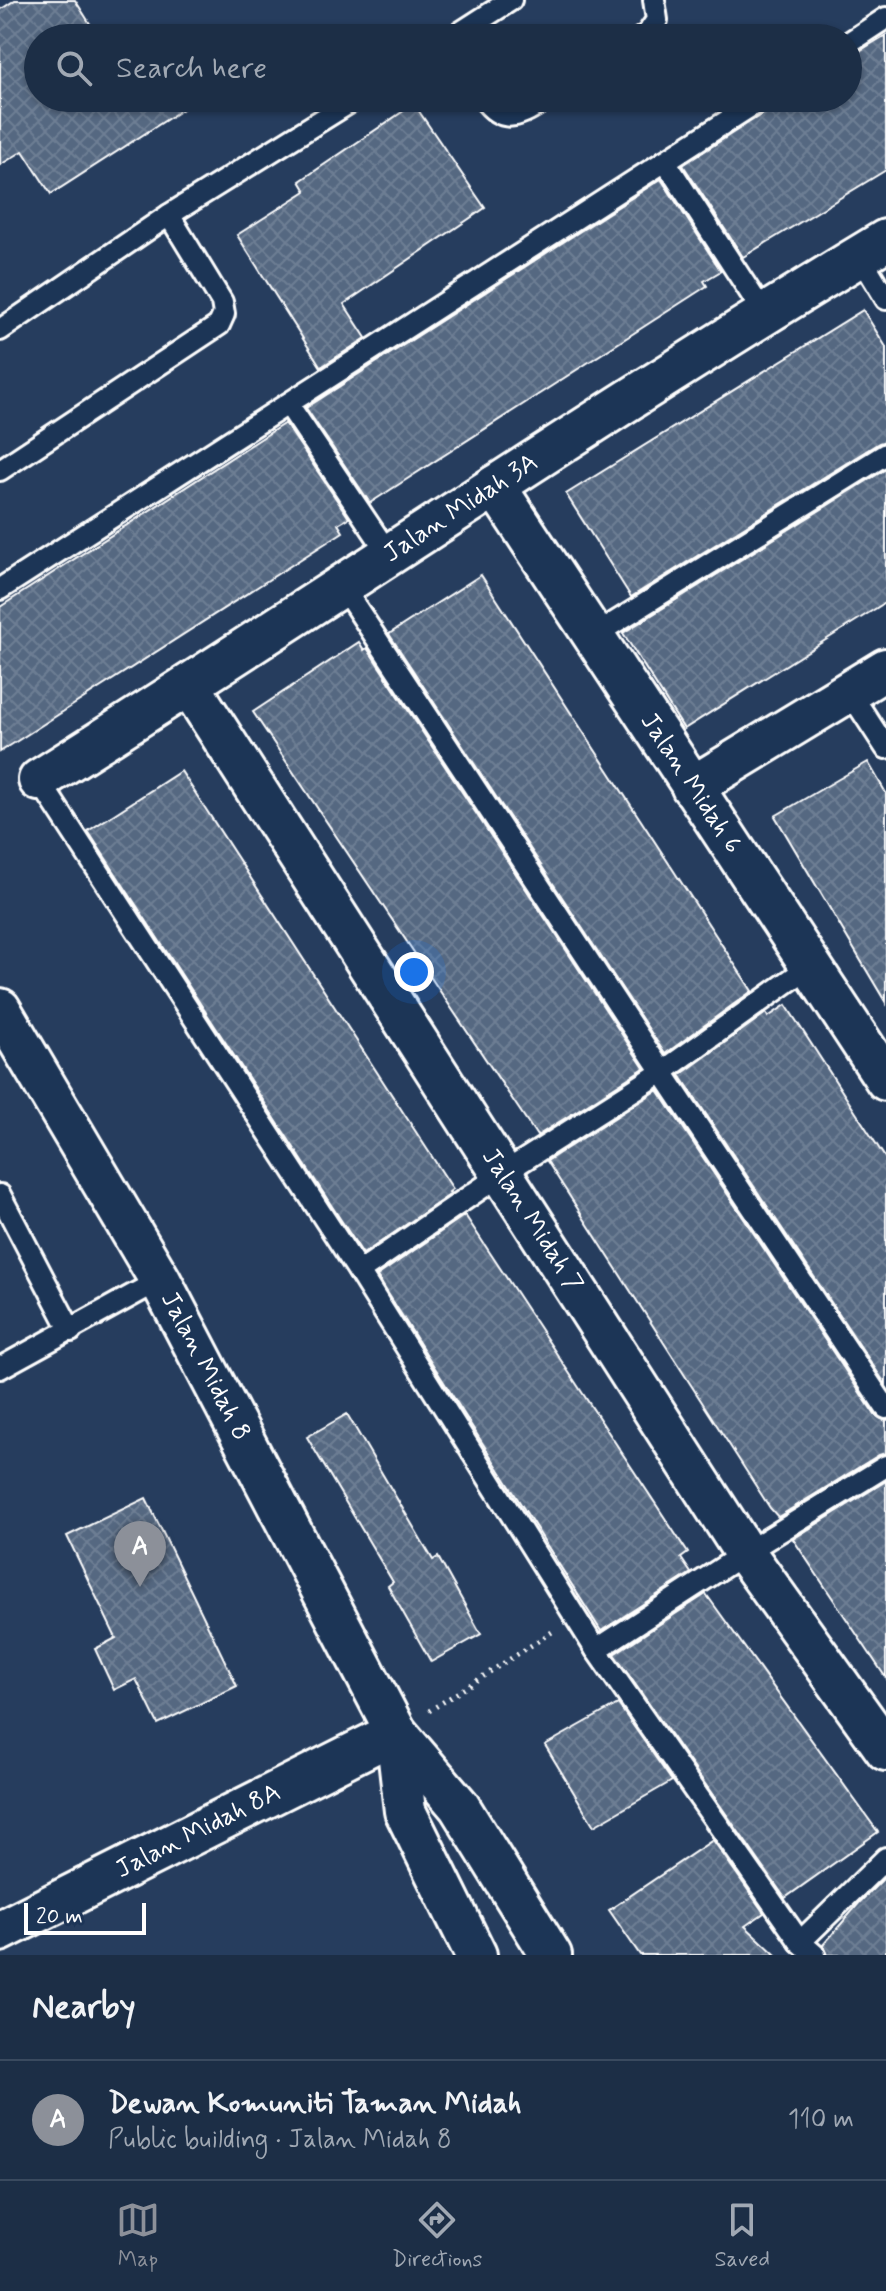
<!DOCTYPE html>
<meta charset="utf-8">
<style>
:root{--surface:#1c2e46;--page:#293a51;--text:#f1f3f6;--muted:#a0a8b3;--line:#3a4a5f;--accent:#8c9099}
body{margin:0;font-family:Mynerve,sans-serif;background:var(--page);color:var(--text)}
.scale{position:absolute;left:24px;bottom:20px;width:122px;box-sizing:border-box;padding-left:8px;border:4px solid #fff;border-top:0;font-size:22px;line-height:28px;white-space:nowrap;color:#fff;-webkit-text-stroke:6px #1d3557;paint-order:stroke}
.you{position:absolute;left:414px;top:972px;width:28px;height:28px;margin:-20px;border:6px solid #fff;border-radius:50%;background:#1a73e8;box-shadow:0 0 0 12px #1a73e833}
.badge{display:grid;place-items:center;width:52px;height:52px;border-radius:50%;background:var(--accent);color:#fff;font-size:26px;font-weight:700}
.pin{position:absolute;translate:-50% -66px;filter:drop-shadow(0 2px 4px #0008)}
.pin::after{content:'';position:absolute;top:42px;width:28px;height:24px;background:inherit;clip-path:polygon(0 0,100% 0,50% 100%)}
.list{margin:0;padding:0;list-style:none}
h2{display:flex;justify-content:space-between;align-items:center;height:104px;margin:0;padding:0 32px;font-size:34px}
h2 small{font-size:26px;font-weight:400;color:var(--muted)}
.list li{display:grid;grid-template-columns:52px 1fr auto;gap:24px;align-items:center;box-sizing:border-box;height:120px;padding:0 32px;border-top:2px solid var(--line)}
.list b{display:block;font-size:30px;white-space:nowrap}
.list p{margin:0;font-size:26px;white-space:nowrap;color:var(--muted)}
.list em{font-size:26px;font-style:normal;color:var(--muted)}
.icon{flex:none;width:44px;height:44px;fill:none;stroke:currentColor;stroke-width:2;stroke-linecap:round;stroke-linejoin:round}
.map{position:relative;flex:none;width:886px;height:1955px;overflow:hidden}
.search{position:absolute;background:var(--surface);box-shadow:0 2px 6px #0004;left:24px;right:24px;top:24px;height:88px;display:flex;align-items:center;gap:20px;box-sizing:border-box;padding:0 28px;border-radius:44px;color:var(--muted);font-size:30px}
.sheet{height:224px;background:var(--surface)}
nav{display:flex;justify-content:space-around;align-items:center;box-sizing:border-box;height:112px;border-top:2px solid var(--line);background:var(--surface);font-size:22px;color:var(--muted)}
nav a{display:grid;justify-items:center;gap:4px}
nav .on{color:var(--accent)}
.map>svg:first-child{display:block}
</style>
<div class="map">
<svg width="886" height="1955" viewBox="0 0 886 1955">
<defs>
<pattern id="building-cross-hatch" width="8" height="8" patternUnits="userSpaceOnUse" patternTransform="scale(2)"><rect width="8" height="8" fill="#556781"/><path d="M0 0l8 8M0 8l8-8" fill="none" stroke="#6e7e94"/></pattern>
</defs>
<rect width="100%" height="100%" fill="#263d5e"/>
<filter id="ink" filterUnits="userSpaceOnUse"><feTurbulence type="fractalNoise" baseFrequency=".0125" numOctaves="2"/><feDisplacementMap in="SourceGraphic" scale="16" xChannelSelector="R" yChannelSelector="G"/><feConvolveMatrix kernelMatrix="1 2 1 2 8 2 1 2 1" color-interpolation-filters="sRGB"/></filter>
<g filter="url(#ink)">
<g fill="url(#building-cross-hatch)" stroke="#fff" stroke-width="2">
<path d="M15 0H75L99 38H38V98H200L51 194 23 151 0 165V10Z"/>
<path d="M886 35V170L743 257 683 165 770 109 781 98H848V58Z"/>
<path d="M414 104 485 208 344 304 366 338 321 367 237 235 306 191 300 181Z"/>
<path d="M661 179 721 271 704 281 707 286 370 503 306 408Z"/>
<path d="M863 310 886 347V441L879 443 631 597 566 494Z"/>
<path d="M285 423 349 518 338 524 343 532 0 752V607Z"/>
<path d="M886 469V602L684 729 623 633Z"/>
<path d="M481 575 752 991 665 1054 389 634Z"/>
<path d="M359 642 364 650 367 648 644 1068 537 1136 253 712Z"/>
<path d="M868 762 886 793V1003L775 816Z"/>
<path d="M181 771 453 1189 449 1192 451 1194 363 1254 88 831Z"/>
<path d="M786 1005 886 1159V1385L680 1075 766 1013 768 1017Z"/>
<path d="M658 1090 875 1415 886 1421V1453L879 1455 778 1517 770 1508 547 1161Z"/>
<path d="M465 1215 688 1553 681 1558 691 1573 601 1631 377 1276Z"/>
<path d="M347 1414 433 1560 438 1557 481 1634 431 1662 388 1586 393 1582 307 1437Z"/>
<path d="M886 1481V1678L793 1539Z"/>
<path d="M146 1498 237 1686 158 1724 136 1679 114 1690 95 1649 116 1638 67 1536Z"/>
<path d="M706 1594 878 1832 785 1898 614 1654Z"/>
<path d="M618 1704 672 1781 594 1826 545 1745Z"/>
<path d="M713 1840 764 1913 745 1926 776 1955H640L609 1910Z"/>
<path d="M886 1876V1955H828L823 1945 860 1902Z"/>
</g>
<g fill="none" stroke-linecap="round" stroke-linejoin="round">
<g stroke="#fff" stroke-width="26">
<g id="lane">
<path d="M452 38 511 0"/>
<path d="M641 38 648 33 657 20 654 0"/>
<path d="M848 43 886 18"/>
<path d="M483 98C504 128 523 114 548 98"/>
<path d="M665 161 765 315"/>
<path d="M860 256 886 299"/>
<path d="M0 330 169 215 357 98"/>
<path d="M288 404 390 556"/>
<path d="M0 470 219 325 224 314 222 302 169 215"/>
<path d="M342 586 662 1072 886 1408"/>
<path d="M0 589 763 98"/>
<path d="M593 636 886 454"/>
<path d="M849 691 886 748"/>
<path d="M39 780 359 1272 596 1650 800 1942 815 1955"/>
<path d="M0 1195 71 1331"/>
<path d="M359 1272 502 1174 662 1072 810 966"/>
<path d="M0 1368 160 1280"/>
<path d="M596 1650 745 1553 886 1466"/>
<path d="M800 1942 886 1858"/>
</g>
</g>
<g stroke="#fff" stroke-width="46">
<g id="street">
<path id="s1" d="M495 486 886 1080"/>
<path id="s2" d="M189 685 745 1553 886 1750"/>
<path id="s3" d="M39 780C322 602 599 413 886 240"/>
<path d="M692 787 886 669"/>
<path id="s4" d="M0 1009 160 1280 396 1732 459 1806 551 1955"/>
<path d="M396 1732 405 1811 476 1955"/>
<path id="s5" d="M0 1931 396 1732"/>
</g>
</g>
<path stroke="#fff" stroke-width="5" stroke-dasharray="2 6" stroke-linecap="butt" d="M429 1711 552 1632"/>
<use href="#lane" stroke="#1d3557" stroke-width="20"/>
<use href="#street" stroke="#1d3557" stroke-width="40"/>
</g>
</g>
<g text-anchor="middle" dominant-baseline="central" stroke-width="6" stroke-linejoin="round" paint-order="stroke">
<g font-size="26" fill="#fff" stroke="#1d3557">
<text stroke="none"><textPath href="#s3" startOffset="502">Jalan Midah 3A</textPath></text>
<text stroke="none"><textPath href="#s1" startOffset="356">Jalan Midah 6</textPath></text>
<text stroke="none"><textPath href="#s2" startOffset="636">Jalan Midah 7</textPath></text>
<text stroke="none"><textPath href="#s4" startOffset="412">Jalan Midah 8</textPath></text>
<text stroke="none"><textPath href="#s5" startOffset="222">Jalan Midah 8A</textPath></text>
</g>
</g>
</svg>
<div class="scale">20 m</div>
<div class="you"></div>
<div class="pin badge" style="left:140px;top:1587px">A</div>
<div class="search"><svg class="icon" aria-label="search" viewBox="0 0 24 24"><circle cx="10" cy="10" r="6"/><path d="M15 15l6 6"/></svg>Search here</div>
</div>
<section class="sheet">
<h2>Nearby<small></small></h2>
<ul class="list">
<li><span class="badge">A</span><div><b>Dewan Komuniti Taman Midah</b><p>Public building · Jalan Midah 8</p></div><em>110 m</em></li>
</ul>
</section>
<nav>
<a class="on"><svg class="icon" aria-label="map" viewBox="0 0 24 24"><path d="M3 6l6-2 6 2 6-2v14l-6 2-6-2-6 2zM9 4v14M15 6v14"/></svg>Map</a>
<a><svg class="icon" aria-label="directions" viewBox="0 0 24 24"><path d="M12 3l9 9-9 9-9-9zM9 14v-3h6M13 9l2 2-2 2"/></svg>Directions</a>
<a><svg class="icon" aria-label="saved" viewBox="0 0 24 24"><path d="M7 4h10v16l-5-4-5 4z"/></svg>Saved</a>
</nav>
